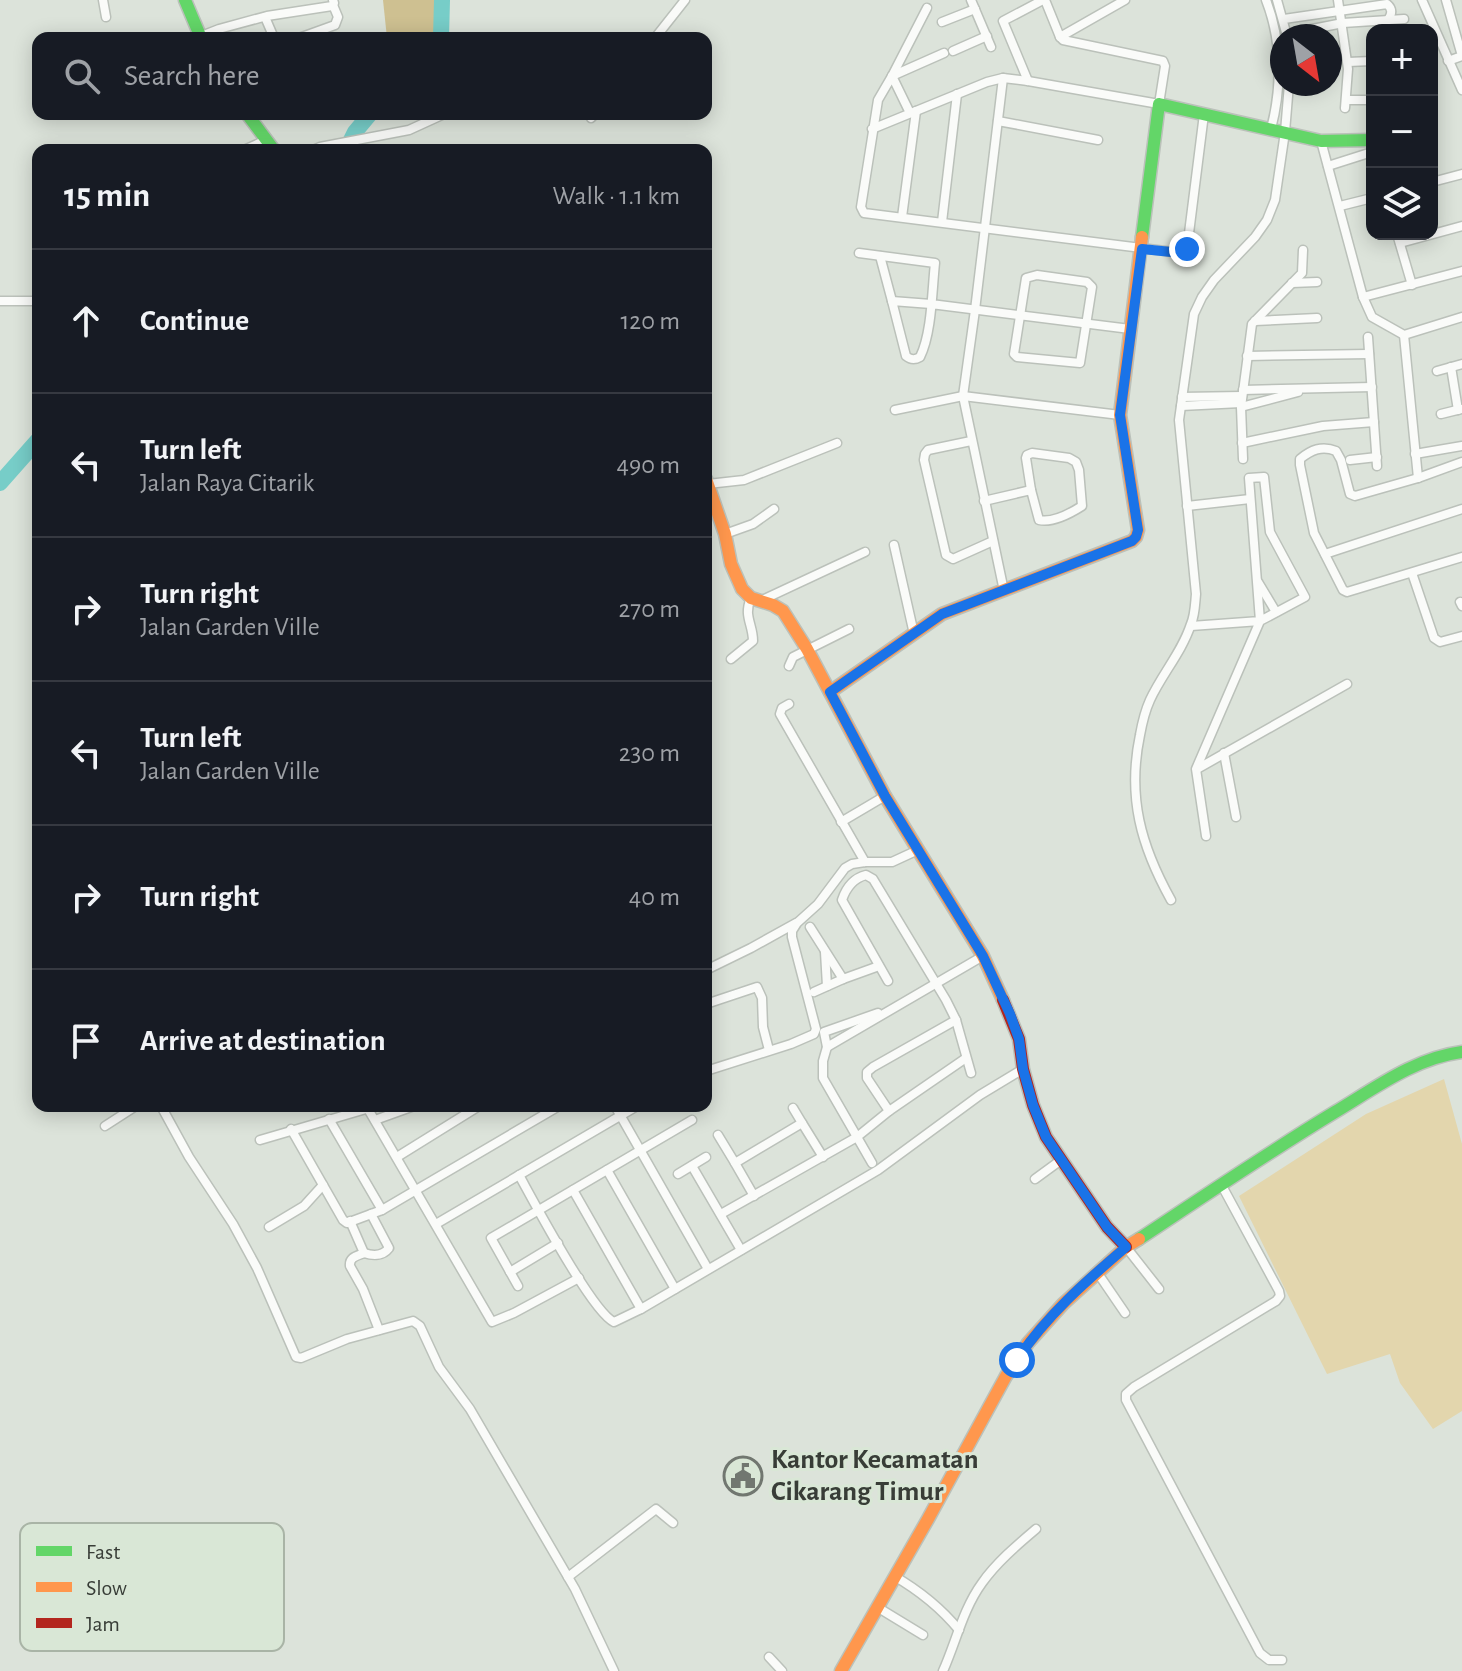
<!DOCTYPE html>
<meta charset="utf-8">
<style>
:root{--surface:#171b24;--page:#20242c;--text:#f1f3f6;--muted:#9ea1a6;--line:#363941}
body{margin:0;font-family:"Alegreya Sans",sans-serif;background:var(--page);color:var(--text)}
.controls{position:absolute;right:24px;top:24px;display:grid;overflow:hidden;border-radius:16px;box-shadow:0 4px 20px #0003}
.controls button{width:72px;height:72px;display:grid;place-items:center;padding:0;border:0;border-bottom:2px solid var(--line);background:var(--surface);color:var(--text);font:40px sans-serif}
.compass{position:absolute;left:1270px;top:24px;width:72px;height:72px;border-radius:50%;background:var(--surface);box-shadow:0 4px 20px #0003;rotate:149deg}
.stop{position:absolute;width:24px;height:24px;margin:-18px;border:6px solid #1a73e8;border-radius:50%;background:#fff}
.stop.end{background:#1a73e8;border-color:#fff;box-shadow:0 2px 8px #0008}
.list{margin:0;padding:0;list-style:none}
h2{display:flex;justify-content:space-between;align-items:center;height:104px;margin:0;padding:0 32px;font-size:34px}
h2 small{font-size:26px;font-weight:400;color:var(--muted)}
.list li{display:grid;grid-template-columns:52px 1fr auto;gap:24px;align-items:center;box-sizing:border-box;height:144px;padding:0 32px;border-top:2px solid var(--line)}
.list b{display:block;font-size:30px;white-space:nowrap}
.list p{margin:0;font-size:26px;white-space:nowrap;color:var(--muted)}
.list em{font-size:26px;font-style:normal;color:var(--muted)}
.icon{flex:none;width:44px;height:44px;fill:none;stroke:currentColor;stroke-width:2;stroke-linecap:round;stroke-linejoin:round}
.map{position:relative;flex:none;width:1462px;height:1671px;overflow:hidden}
.search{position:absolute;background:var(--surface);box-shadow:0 4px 20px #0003;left:32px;top:32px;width:680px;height:88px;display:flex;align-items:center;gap:20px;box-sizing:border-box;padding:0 28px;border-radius:16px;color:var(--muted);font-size:30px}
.panel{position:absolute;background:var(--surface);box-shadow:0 4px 20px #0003;left:32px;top:144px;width:680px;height:968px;border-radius:16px}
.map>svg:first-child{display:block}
</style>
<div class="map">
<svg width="1462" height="1671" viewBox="0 0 1462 1671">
<rect width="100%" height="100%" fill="#dce3da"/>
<path fill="#e3d6ad" d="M1444 1079 1462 1144V1411L1433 1429 1400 1383 1390 1354 1327 1374 1239 1196 1366 1114Z"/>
<path fill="#cec091" d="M383 0H437L435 38H387Z"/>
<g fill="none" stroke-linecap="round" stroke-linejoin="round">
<g stroke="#77cdc8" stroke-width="16">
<path d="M441 38 442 0"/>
<path d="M346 150 355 132 370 114"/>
<path d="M0 483 38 440"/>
</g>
<g stroke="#bbc1ba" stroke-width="11">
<g id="street">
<path d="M103 0 106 17"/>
<path d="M971 0 991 47"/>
<path d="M1266 0C1282 41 1282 87 1271 129"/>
<path d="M1277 0 1287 36"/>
<path d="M1338 0 1348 69 1345 108"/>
<path d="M1422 0 1462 90"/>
<path d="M1446 0 1462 56 1448 61"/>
<path d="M265 17 274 38"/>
<path d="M1284 19 1387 4C1393 9 1392 14 1388 20"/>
<path d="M942 22 975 9"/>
<path d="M1287 34 1343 23 1404 19"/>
<path d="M1060 37 1125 0"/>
<path d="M196 38 219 29 267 16 332 6 334 3 333 0"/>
<path d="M299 38 335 25 338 17 333 5"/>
<path d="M655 38 685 0"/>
<path d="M953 51 987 36"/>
<path d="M1348 62 1372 61"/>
<path d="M892 76 927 8"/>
<path d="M892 76 944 53"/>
<path d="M1003 78 975 310 963 396 1004 591"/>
<path d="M1028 81 1003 21 1043 0"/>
<path d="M1346 100H1372"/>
<path d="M910 113 892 76 878 100 861 207 864 213 1181 253H1185L1187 249 1204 114"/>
<path d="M591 118 595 114"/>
<path d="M998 121 1098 140"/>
<path d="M872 129 987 82 1003 78 1028 81 1159 104 1165 66 1163 61 1063 40 1060 37 1045 0"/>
<path d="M1321 141 1363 297 1372 317 1404 335 1462 317"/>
<path d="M244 150 266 140"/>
<path d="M313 150 320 147 409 130 444 114"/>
<path d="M1328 166 1372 152"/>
<path d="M1432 182 1462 174"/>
<path d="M1340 206 1372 198"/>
<path d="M902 217 916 111"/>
<path d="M942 222 957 94"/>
<path d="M1397 234 1412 285"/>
<path d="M1400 243 1462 226"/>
<path d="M859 253 935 263C932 290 932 333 920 357 915 360 911 360 906 356L892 301 931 304 1130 329"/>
<path d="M880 256 892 301"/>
<path d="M1037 275 1087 282 1092 287 1080 363 1017 357 1014 354 1026 278Z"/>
<path d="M1292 283 1317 282"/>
<path d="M1363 297 1462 271"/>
<path d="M0 301H38"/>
<path d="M1255 321 1317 318"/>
<path d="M1404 335 1418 478"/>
<path d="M1368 337 1377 466"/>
<path d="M1247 356 1369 354"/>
<path d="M1451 367 1458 410"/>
<path d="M1437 371 1462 364"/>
<path d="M1243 390 1372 387"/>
<path d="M1182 397 1242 396"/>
<path d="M1181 406 1241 403"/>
<path d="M1241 407 1298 392"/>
<path d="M895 410 963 396 1120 415"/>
<path d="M1441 414 1461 409"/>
<path d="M971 441 928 450 925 454 924 460 946 555 953 559 993 541"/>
<path d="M1242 443 1323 426 1374 422"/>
<path d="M1032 453 1069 458 1076 462 1079 470 1082 506C1071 513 1052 523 1039 520L1031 490 1026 458 1027 455Z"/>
<path d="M1415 454 1462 446"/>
<path d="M1243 459 1241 407 1252 324 1302 273 1303 250"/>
<path d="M1350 460 1377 457"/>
<path d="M1462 462 1418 478 1355 496 1350 494 1341 460 1336 451C1322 445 1311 450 1300 459V465L1314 533 1343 590 1347 592 1462 557"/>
<path d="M708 484 744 480 837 443"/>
<path d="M984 501 1031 490"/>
<path d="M1187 506 1250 499"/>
<path d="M725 534 753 524 774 509"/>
<path d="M894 545 914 634"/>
<path d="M1325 554 1462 509"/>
<path d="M1412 573 1434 638 1440 642 1462 636"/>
<path d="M1258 582 1276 612"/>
<path d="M760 601 865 552"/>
<path d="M1460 602 1462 606"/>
<path d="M1191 626 1260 621 1305 597 1270 532 1264 477 1249 478 1260 621 1196 769 1206 836"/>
<path d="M731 659 753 641C753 624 743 616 751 598"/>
<path d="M789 666 793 657 849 629"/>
<path d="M789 704 782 708 780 714 865 862"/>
<path d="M1224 753 1236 817"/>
<path d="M1197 769 1347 684"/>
<path d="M841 822 885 796"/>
<path d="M1171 900C1141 846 1127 797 1140 735 1142 724 1145 711 1150 700 1162 674 1182 652 1191 624 1195 615 1195 604 1196 594L1179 420 1194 314 1202 297 1214 280 1255 237 1267 220 1275 200 1285 132 1289 84"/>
<path d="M810 927 843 979"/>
<path d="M825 952 827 986"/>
<path d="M706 970 751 948 796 923"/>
<path d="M888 981 842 900C846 888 854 878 866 875L873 879 946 1000 956 1020 971 1073"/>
<path d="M814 992 843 979 879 966"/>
<path d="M706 1004 757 987 762 998 763 1027 769 1050"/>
<path d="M827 1047 824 1032 878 1013"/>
<path d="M706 1071 791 1044 814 1034 816 1029 792 937V931L797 923 818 904 845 868 852 864 865 862H892L918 850"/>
<path d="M161 1106 189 1157 233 1224 257 1268 296 1357 301 1358 347 1339 413 1321 420 1326 439 1367 470 1409 575 1589 614 1671"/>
<path d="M615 1106 708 1269"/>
<path d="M793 1108 802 1123"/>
<path d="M889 1111 867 1078V1072L873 1067 956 1020"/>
<path d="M329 1119 382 1210"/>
<path d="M375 1120 414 1106"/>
<path d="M105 1126 136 1106"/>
<path d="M291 1129 343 1220 347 1223 382 1210 559 1106"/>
<path d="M718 1135 735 1163"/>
<path d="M260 1140 366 1109H368L492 1322 514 1313 579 1278"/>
<path d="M397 1157 479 1106"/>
<path d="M872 1163 823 1078V1061L827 1047 983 956"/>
<path d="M692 1166 741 1250"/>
<path d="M607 1170 675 1289"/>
<path d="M678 1174 706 1157"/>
<path d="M519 1175C534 1202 592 1312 614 1322L641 1309 878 1170 980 1095 1023 1069"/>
<path d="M1035 1179 1061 1160"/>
<path d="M1221 1184 1279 1291 1280 1296 1276 1301 1134 1387 1126 1394V1400L1260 1653 1269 1660H1282"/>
<path d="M573 1190 641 1309"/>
<path d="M754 1196 735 1163 802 1123 823 1157"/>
<path d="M721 1214 857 1137 889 1111 966 1058"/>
<path d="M350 1221 364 1253C357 1256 349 1257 350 1266L363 1289 379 1330"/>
<path d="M436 1224 637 1106"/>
<path d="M269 1227 304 1206 323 1185"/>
<path d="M1126 1247 1159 1289"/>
<path d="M364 1253C373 1256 383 1256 389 1248L371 1214"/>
<path d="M510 1272 558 1243"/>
<path d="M1097 1272 1125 1313"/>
<path d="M518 1286 491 1238 692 1120"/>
<path d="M894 1576C920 1591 940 1607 959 1630"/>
<path d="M568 1577 656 1509 673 1523"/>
<path d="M877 1607 923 1635"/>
<path d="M769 1657 782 1671"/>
<path d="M943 1671C956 1642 963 1609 982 1583 996 1563 1017 1545 1036 1529"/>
</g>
</g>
<g stroke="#bbc1ba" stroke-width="15">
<g id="fast">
<path d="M185 0 201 38"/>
<path d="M247 114 274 150"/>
<path d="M1142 237 1159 104 1321 141 1372 140"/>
<path d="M1139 1239C1204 1196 1269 1152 1335 1112 1375 1088 1415 1058 1462 1052"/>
</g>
</g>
<g stroke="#bbc1ba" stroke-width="15">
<g id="slow">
<path d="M706 479 725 534 731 564 742 589 751 598 773 605 783 611 807 649 885 796 983 956 1003 1000"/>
<path d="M830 692 942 614 1132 541 1136 537 1138 530 1120 415 1142 237"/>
<path d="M841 1671 928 1519 1006 1376 1028 1343 1063 1304 1126 1247 1139 1239"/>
</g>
</g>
<g stroke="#bbc1ba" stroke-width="15">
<path id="jam" d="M1003 1000 1019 1039 1023 1069 1033 1105 1046 1137 1107 1227 1126 1247"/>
</g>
<use href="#street" stroke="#fafbf9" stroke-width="8"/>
<use href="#fast" stroke="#63d668" stroke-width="12"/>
<use href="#slow" stroke="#ff974d" stroke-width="12"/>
<use href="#jam" stroke="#b3261e" stroke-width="12"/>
</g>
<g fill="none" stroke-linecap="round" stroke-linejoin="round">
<path stroke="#1a73e8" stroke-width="10" d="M1017 1360C1046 1316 1086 1281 1126 1247L1107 1227 1046 1137 1033 1105 1023 1069 1019 1039 1010 1014 983 956 885 796 830 692 942 614 1132 541 1136 537 1138 530 1120 415 1142 249 1181 253H1185L1187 249"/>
</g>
<defs>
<g id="civic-ring" transform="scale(2)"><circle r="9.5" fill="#d9e7d6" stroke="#717770" stroke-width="1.5"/><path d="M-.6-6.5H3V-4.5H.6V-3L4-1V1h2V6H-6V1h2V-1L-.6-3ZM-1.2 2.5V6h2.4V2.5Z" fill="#717770"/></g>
</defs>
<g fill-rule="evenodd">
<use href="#civic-ring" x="743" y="1476"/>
</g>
<g text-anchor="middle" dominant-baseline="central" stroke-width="6" stroke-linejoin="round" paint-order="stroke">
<g font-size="28" font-weight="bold" fill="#383d37" stroke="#d9e7d6" text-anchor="start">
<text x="771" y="1460">Kantor Kecamatan<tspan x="771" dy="32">Cikarang Timur</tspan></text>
</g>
</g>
<rect x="20" y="1523" width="264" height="128" rx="12" fill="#d9e7d6" stroke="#a9b4a6" stroke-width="2"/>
<rect x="36" y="1546" width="36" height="10" fill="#63d668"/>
<rect x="36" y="1582" width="36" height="10" fill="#ff974d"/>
<rect x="36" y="1618" width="36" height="10" fill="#b3261e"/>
<g font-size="22" fill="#383d37">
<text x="86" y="1559">Fast</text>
<text x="86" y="1595">Slow</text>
<text x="86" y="1631">Jam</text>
</g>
</svg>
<div class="controls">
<button>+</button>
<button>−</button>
<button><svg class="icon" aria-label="layers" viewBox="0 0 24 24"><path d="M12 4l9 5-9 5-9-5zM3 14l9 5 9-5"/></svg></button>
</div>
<svg class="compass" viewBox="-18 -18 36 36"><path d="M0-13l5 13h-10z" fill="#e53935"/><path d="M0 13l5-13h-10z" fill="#9ea1a6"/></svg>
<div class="stop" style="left:1017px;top:1360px"></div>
<div class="stop end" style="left:1187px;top:249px"></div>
<div class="search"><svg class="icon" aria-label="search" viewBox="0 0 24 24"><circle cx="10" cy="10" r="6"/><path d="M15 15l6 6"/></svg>Search here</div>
<section class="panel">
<h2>15 min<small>Walk · 1.1 km</small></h2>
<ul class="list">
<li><svg class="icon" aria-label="ahead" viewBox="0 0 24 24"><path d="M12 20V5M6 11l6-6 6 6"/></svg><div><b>Continue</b></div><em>120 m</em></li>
<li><svg class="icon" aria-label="left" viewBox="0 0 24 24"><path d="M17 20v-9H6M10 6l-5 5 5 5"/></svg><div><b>Turn left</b><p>Jalan Raya Citarik</p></div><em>490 m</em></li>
<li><svg class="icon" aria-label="right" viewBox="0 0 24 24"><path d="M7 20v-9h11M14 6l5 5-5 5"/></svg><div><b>Turn right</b><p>Jalan Garden Ville</p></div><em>270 m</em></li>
<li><svg class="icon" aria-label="left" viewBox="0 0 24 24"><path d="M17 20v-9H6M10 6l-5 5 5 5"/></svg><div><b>Turn left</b><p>Jalan Garden Ville</p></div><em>230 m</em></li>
<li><svg class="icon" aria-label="right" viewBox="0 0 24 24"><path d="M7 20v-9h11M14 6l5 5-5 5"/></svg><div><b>Turn right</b></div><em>40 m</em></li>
<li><svg class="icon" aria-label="arrive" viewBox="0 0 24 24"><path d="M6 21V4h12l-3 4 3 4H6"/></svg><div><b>Arrive at destination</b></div></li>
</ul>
</section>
</div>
